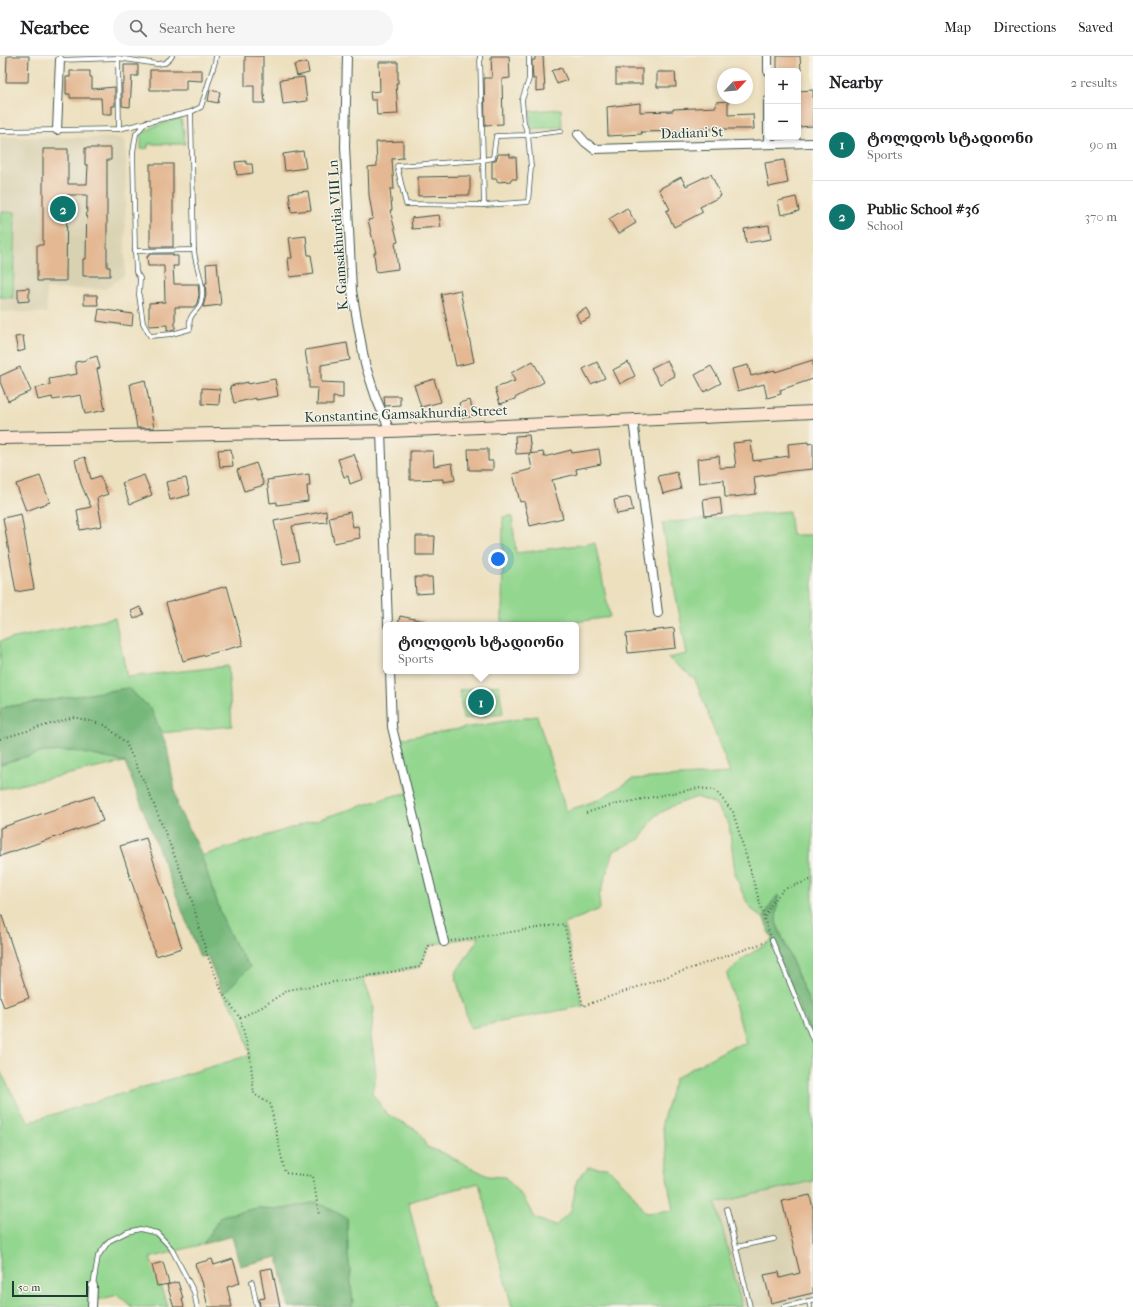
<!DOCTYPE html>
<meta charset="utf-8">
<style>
:root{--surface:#fff;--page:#f6f6f6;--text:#202124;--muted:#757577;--line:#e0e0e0;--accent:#0f766e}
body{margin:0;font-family:"IM FELL French Canon","Noto Serif Georgian",serif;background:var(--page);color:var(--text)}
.controls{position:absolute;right:12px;top:12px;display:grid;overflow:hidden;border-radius:6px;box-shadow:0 2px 6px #0003}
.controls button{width:36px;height:36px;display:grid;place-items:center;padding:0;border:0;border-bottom:1px solid var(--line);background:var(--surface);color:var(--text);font:20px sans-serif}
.compass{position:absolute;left:717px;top:12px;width:36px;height:36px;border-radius:50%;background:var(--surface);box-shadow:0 2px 6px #0003;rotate:64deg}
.scale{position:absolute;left:12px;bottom:10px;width:76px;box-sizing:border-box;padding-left:4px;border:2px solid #1f3d34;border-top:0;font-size:11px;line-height:14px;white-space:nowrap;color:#1f3d34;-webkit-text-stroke:3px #f7f3e8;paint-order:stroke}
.you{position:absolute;left:498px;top:503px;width:14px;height:14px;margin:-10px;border:3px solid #fff;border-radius:50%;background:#1a73e8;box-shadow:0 0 0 6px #1a73e833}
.badge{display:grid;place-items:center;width:26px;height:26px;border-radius:50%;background:var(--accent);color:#fff;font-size:13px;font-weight:700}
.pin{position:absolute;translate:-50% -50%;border:2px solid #fff;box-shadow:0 1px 4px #0006}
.popup{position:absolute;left:383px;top:566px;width:196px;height:52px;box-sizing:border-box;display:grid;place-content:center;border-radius:6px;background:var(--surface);filter:drop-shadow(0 1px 3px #0005);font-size:13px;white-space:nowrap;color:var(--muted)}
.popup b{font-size:15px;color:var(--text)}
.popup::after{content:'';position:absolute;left:50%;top:100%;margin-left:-8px;border:8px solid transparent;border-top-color:var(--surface)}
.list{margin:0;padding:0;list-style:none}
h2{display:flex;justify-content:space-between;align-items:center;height:52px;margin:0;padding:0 16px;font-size:17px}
h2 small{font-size:13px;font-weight:400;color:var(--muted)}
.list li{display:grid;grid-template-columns:26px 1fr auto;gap:12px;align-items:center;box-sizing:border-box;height:72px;padding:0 16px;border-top:1px solid var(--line)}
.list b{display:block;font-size:15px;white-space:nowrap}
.list p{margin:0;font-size:13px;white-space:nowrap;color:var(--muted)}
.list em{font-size:13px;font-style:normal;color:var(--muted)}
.icon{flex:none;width:22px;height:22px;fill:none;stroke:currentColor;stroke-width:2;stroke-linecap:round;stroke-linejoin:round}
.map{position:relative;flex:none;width:813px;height:1251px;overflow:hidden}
header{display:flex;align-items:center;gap:24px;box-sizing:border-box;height:56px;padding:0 20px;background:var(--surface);border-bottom:1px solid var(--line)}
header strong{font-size:19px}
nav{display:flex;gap:22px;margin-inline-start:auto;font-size:14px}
.search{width:280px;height:36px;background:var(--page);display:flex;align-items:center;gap:10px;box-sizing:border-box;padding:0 14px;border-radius:22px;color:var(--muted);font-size:15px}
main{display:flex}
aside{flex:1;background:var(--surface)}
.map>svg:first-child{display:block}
</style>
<header>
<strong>Nearbee</strong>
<div class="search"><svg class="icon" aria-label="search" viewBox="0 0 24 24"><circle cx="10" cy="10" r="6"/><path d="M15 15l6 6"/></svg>Search here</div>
<nav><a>Map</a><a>Directions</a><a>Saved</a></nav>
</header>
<main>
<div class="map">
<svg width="813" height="1251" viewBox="0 0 813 1251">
<rect width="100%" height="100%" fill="#f7f3e8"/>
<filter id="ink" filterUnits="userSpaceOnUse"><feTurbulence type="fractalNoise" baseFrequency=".025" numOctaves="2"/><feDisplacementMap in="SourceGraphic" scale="8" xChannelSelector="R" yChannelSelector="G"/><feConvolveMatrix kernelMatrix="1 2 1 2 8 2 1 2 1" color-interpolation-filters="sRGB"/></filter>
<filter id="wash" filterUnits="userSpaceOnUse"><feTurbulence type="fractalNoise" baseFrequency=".012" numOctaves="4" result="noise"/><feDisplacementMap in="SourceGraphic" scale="16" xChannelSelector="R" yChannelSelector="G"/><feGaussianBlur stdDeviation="0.9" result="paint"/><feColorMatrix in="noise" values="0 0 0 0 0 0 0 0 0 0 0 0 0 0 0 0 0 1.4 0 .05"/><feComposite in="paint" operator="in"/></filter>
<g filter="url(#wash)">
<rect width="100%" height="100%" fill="#ede0bf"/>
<g fill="#d9d2b2">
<path d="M0 81 119 82 124 84 126 87 125 219 105 233H46L47 257 0 256Z"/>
<path d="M813 1125V1244L784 1251H742L716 1147Z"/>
</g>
<g fill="#93d68f" stroke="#598a62">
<path d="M561 53 562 71 531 73 530 55Z"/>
<path d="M178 62 181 63 184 77 185 88H148V92L141 93V78L153 71Z"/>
<path d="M0 156H15L13 242 0 241Z"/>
<path d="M789 455 792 479H813V956L776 866 778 840 771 848 764 863 750 852 742 836 735 817 729 768 715 748 697 741 675 749 655 760 640 783 614 795 599 841 600 853 564 868 583 950 470 972 455 918 480 880 444 886 429 890 420 911 364 921V925L374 952 371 980 376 1017 372 1037 387 1058 418 1075 427 1091 445 1098 488 1120 505 1121 524 1143 535 1162 555 1170 571 1155 577 1124 588 1111 608 1112 629 1133 646 1157 673 1154 667 1121 668 1102 662 1067 675 1022 731 991 746 988 727 918 741 904 772 884 813 984V1125L716 1147 742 1251H512L479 1127 408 1146 434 1251H351L353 1248 348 1197 347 1163 317 1146 284 1153 258 1152 222 1160 203 1188 150 1202 168 1251H132L118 1239 93 1245 92 1251H0V1015L28 1066 250 999 240 962 223 938 250 911 237 892 225 869 201 800 396 739 408 737 394 681 404 682 537 660 566 755 598 744 633 723 730 717 695 623 668 602 687 598 662 467Z"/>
<path d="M512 460 516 497 595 487 610 561 553 569H502L503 461Z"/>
<path d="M115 562 127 621 228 610 232 670 161 677 151 653 127 632 6 651 0 654V585Z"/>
<path d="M499 629 503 658 463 663 459 634Z"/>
<path d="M74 695 125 706 0 733V708L43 696Z"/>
</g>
<g fill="#76b77a" stroke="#4a7a57">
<path d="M128 632 151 653 167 691 178 752 198 790 225 869 237 892 250 911 223 938 207 900 200 901 125 706 74 695 43 696 0 708V654L6 651Z"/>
<path d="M778 839 776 866 813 956V984L764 863 771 848Z"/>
<path d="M317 1146 347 1162 348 1197 353 1248 351 1251H289L278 1201 240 1210 232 1180 203 1188 221 1160 258 1152 284 1153Z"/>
</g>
<g id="blocks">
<g fill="#e4b893">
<path d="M7 0H29L28 26H6Z"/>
<path d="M245 0H263V38H264L265 47H254V30H245Z"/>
<path d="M491 0H509L510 22 502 23 503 68 485 69 484 22H492Z"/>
<path d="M535 0H543L545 34 536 35V23H533L532 9V4H535Z"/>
<path d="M777 0H800L801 15H777Z"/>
<path d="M307 6 309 17 297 20 294 9Z"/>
<path d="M379 6H398V27H396L398 58 377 59 376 44H371L370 36 380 35Z"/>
<path d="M124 9H138V20H132L130 51 122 50V27H124Z"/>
<path d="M561 11 567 24 557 28 552 15Z"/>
<rect x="616" y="13" width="26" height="15"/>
<path d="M150 14H202V25L186 24V34H150Z"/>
<path d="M70 15H90V21H92V33L115 31V50H112V58H102L101 42H70V38H66V21H70Z"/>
<path d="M657 16H675L676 31H657Z"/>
<path d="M304 21 307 45 283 48 280 24Z"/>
<path d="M210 34 220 36 218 47 208 45Z"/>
<path d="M813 34V70L798 71V35Z"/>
<path d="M728 45V59L753 58 754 73H688V75L641 76 642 78 608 80 607 51 640 47V56L673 55V53L716 51V46Z"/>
<path d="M403 85V102L392 103 394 133H390L392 154H390L398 186 395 187 398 213 376 216 374 197H376L368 164 373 163 369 139 368 111 377 110 376 86Z"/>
<path d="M85 92H111V104H107V211H110V220H83V203H86L87 139H67L66 225H37V189H43V93H68V128H87L88 109H85Z"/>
<path d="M303 95 306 112 285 115 283 98Z"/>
<path d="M498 98H510V101H516L517 123H511V125L497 126V123H492V106L496 104Z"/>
<path d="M784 104 788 127 769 131 765 107Z"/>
<path d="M246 105V108H252L253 117 237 119 235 106Z"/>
<rect x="150" y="108" width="23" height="83"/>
<path d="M711 118 721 140 700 151 703 156 674 171 666 155 670 153 659 133 681 121 686 130Z"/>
<path d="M470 120V139L418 140V121Z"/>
<path d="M308 135 311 154 291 156 289 137Z"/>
<path d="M796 141 799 155 781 159 778 145Z"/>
<path d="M627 152 636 167 618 178 609 163Z"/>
<path d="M439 159 441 171 412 173 411 162Z"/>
<path d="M769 169 771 183 746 187 744 173Z"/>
<path d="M306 180 308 199H311L314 218 290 221 288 202H292L289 182Z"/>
<path d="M149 198H173V200H178V210H173L174 228H198L199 239 197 247 194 251H175V273L167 275V269L149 270V247L165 246 164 210H148L147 200H149Z"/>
<path d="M217 207 221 249 203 251 206 239 205 227H207L206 208Z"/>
<path d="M29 232V245L18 246V233Z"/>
<path d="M460 234 474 306 456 310 441 238Z"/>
<path d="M84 239H97L98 249H84Z"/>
<path d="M587 252 591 261 580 267 576 258Z"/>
<path d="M99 253 133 258 132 270 97 265Z"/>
<path d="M23 280 25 294 18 296 15 281Z"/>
<path d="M347 287 350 304 321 309V326L343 327V342L333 341V349H317L318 332H309V319L305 294Z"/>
<path d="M97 300 100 312 97 313 105 354 85 358 81 339 53 344 52 341 38 344 35 332 50 329 49 323 77 318 75 306 87 304V303Z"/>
<path d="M667 304 675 320 660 328 651 312Z"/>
<path d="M813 304V323L780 334 781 338 767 342 764 328 738 335 732 313 748 309 751 320 775 314V316Z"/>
<path d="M533 305 544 326 515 342V343L500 348 495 332 515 325 511 317Z"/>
<path d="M597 306 605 322 591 328 583 313Z"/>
<path d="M628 306 635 320 620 328 613 314Z"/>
<path d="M711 310 721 327 704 336 695 319Z"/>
<path d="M20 311 31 335 8 345 0 326V320Z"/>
<path d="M275 323 278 340 256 344V342L234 347 230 330 248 326V328Z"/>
<path d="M434 323 441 346 421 351 414 329Z"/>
<path d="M145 324 154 372H137L130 328Z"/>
<path d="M202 332 220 333 219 349 202 348Z"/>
<path d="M384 340H400V349L385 350Z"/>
<path d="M470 344 474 360 462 362 459 347Z"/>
<path d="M529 379 531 397 516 398 515 380Z"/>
<path d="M751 385 753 405 789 400 788 388 808 386V388L813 387V413L791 415 754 421 756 438 734 441H725L724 424 699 427 697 403 719 400 720 412 736 411 733 387Z"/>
<path d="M231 393 233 410 220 411 218 394Z"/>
<path d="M468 393H488V405H493V414H469Z"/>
<path d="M599 393 601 408 576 413 577 418 552 424 563 462 530 470 524 445 520 446 513 418 532 413 529 398 543 396 544 401 571 394 572 397Z"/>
<path d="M410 395H433L434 410 452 407 455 424 443 426V423L410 424Z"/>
<path d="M354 398 363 423 350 428 348 420 344 421 338 403Z"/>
<path d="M85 401 91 423 100 420 108 438 97 442 102 470 80 474 77 454 91 451 81 428 75 404Z"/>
<path d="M256 407 264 429 244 435 237 414Z"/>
<path d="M677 416 681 433 663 438 658 420Z"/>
<path d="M309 418 310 430H307L308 445 277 449V446L270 447 267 424Z"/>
<path d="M144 419 152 439 130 448 122 427Z"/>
<path d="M40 420 50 446 26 455 16 428Z"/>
<path d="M186 422 190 439 170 444 166 426Z"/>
<path d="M630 441 633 455 617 458 614 444Z"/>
<path d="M720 441 722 458 705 460 703 443Z"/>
<path d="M326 455 327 466 305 468 292 470 299 505 283 508 274 465Z"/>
<path d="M350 456 353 471 358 470 360 482 334 487 329 461Z"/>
<path d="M21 458 34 533 16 536 3 462Z"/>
<path d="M416 480H435L434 499H416Z"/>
<path d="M415 521H432L433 537 416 538Z"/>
<path d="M227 530 243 589 183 605 166 547Z"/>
<path d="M140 551 144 558 134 563 131 555Z"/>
<path d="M400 560 424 565V569H398Z"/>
<path d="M674 572 676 592 628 597 626 578Z"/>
<path d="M94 740 103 765 0 800V772Z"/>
<path d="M146 782 182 892 156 900 120 790Z"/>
<path d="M0 860H2L29 942 4 951 0 941Z"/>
<path d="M810 1139 813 1153V1237L771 1247 764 1219 779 1216 780 1222 800 1217 782 1145Z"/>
<path d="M212 1203 214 1209 233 1203 240 1227 227 1231 232 1251H208L202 1225 201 1226 195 1208Z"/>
<path d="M163 1206 169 1228 157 1230 152 1209Z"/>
<path d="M272 1212 280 1251H260L259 1243 265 1242 260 1214Z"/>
<path d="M178 1226 183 1242 182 1243 184 1251H174L167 1229Z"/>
</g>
</g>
</g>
<g filter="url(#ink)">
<use href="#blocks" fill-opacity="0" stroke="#3e5549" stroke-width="1"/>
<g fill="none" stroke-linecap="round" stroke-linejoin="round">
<g stroke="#3e5549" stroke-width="5.5">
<g id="lane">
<path d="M60 0V4L118 2 157 8 165 7 170 3 172 0"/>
<path d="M480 0 483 104 397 110 406 148 484 149 483 104 493 102 496 80 528 79 561 75"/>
<path d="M118 2 119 73"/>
<path d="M146 66 136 78 133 96 135 195 136 216 140 222 139 239 143 267 150 280 172 278 190 273C190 270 189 267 190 264 191 257 200 253 201 246 206 228 195 211 194 194L191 56 201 51 215 6 216 0"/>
<path d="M0 75 119 73 191 56"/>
<path d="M484 149 528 146 531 111 528 79 524 67 522 44 529 23V0"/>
<path d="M135 195 194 194"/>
<path d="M772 884 813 984"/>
<path d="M727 1153 750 1251"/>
<path d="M736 1191 774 1183"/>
<path d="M252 1226 257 1251"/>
<path d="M93 1230 98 1200 109 1185 127 1176 140 1173 157 1177 171 1192 194 1236 197 1251"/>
<path d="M809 1245 810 1251"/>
<path d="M784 1251 813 1244"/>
</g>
</g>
<g stroke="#3e5549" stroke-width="10">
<g id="street">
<path d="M347 0 345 90 352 235 365 308 376 342 390 375"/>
<path d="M768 15V0"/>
<path d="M57 74 60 4"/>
<path d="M578 78 585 86 594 93 813 87"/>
<path d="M768 88V45"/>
<path d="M633 364 658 557"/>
<path d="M381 375 388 569"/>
<path d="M390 615 392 671 444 886"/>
<path d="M92 1251 93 1230"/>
</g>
</g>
<g stroke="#3e5549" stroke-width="14">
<path id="secondary" d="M0 382 390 375 813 356"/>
</g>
<g stroke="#3e5549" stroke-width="2" stroke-dasharray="1 3" stroke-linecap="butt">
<path d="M0 683 74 661 105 669 126 687 150 739 191 841 207 899 223 938 240 962 262 951 288 934 420 911 429 890 436 888"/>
<path d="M586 757 608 750 698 732 715 734 733 756 764 861"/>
<path d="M770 879 764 863 771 848 784 833 813 823"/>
<path d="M451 885 564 868 583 950 766 886"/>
<path d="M240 962 250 999 254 1038 270 1048 285 1117 313 1120 319 1159"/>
</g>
<use href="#lane" stroke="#fff" stroke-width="4"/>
<use href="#street" stroke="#fff" stroke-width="8"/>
<use href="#secondary" stroke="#fde4d1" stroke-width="12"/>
</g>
</g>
<g text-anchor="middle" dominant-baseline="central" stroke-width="3" stroke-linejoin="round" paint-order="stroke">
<g font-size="14" fill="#1f3d34" stroke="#f7f3e8">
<text transform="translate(692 77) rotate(-2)">Dadiani St</text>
<text transform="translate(338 179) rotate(-94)">K. Gamsakhurdia VIII Ln</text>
<text transform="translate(406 358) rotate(-2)">Konstantine Gamsakhurdia Street</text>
</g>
</g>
</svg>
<div class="controls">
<button>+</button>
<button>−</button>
</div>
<svg class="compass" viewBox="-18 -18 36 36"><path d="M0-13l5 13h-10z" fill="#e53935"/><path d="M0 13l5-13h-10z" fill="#757577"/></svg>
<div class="scale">50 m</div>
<div class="you"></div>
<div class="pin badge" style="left:481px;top:646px">1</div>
<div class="popup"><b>ტოლდოს სტადიონი</b>Sports</div>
<div class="pin badge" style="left:63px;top:153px">2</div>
</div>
<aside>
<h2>Nearby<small>2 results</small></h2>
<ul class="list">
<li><span class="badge">1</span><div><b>ტოლდოს სტადიონი</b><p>Sports</p></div><em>90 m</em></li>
<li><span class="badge">2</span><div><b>Public School #36</b><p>School</p></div><em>370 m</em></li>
</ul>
</aside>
</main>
